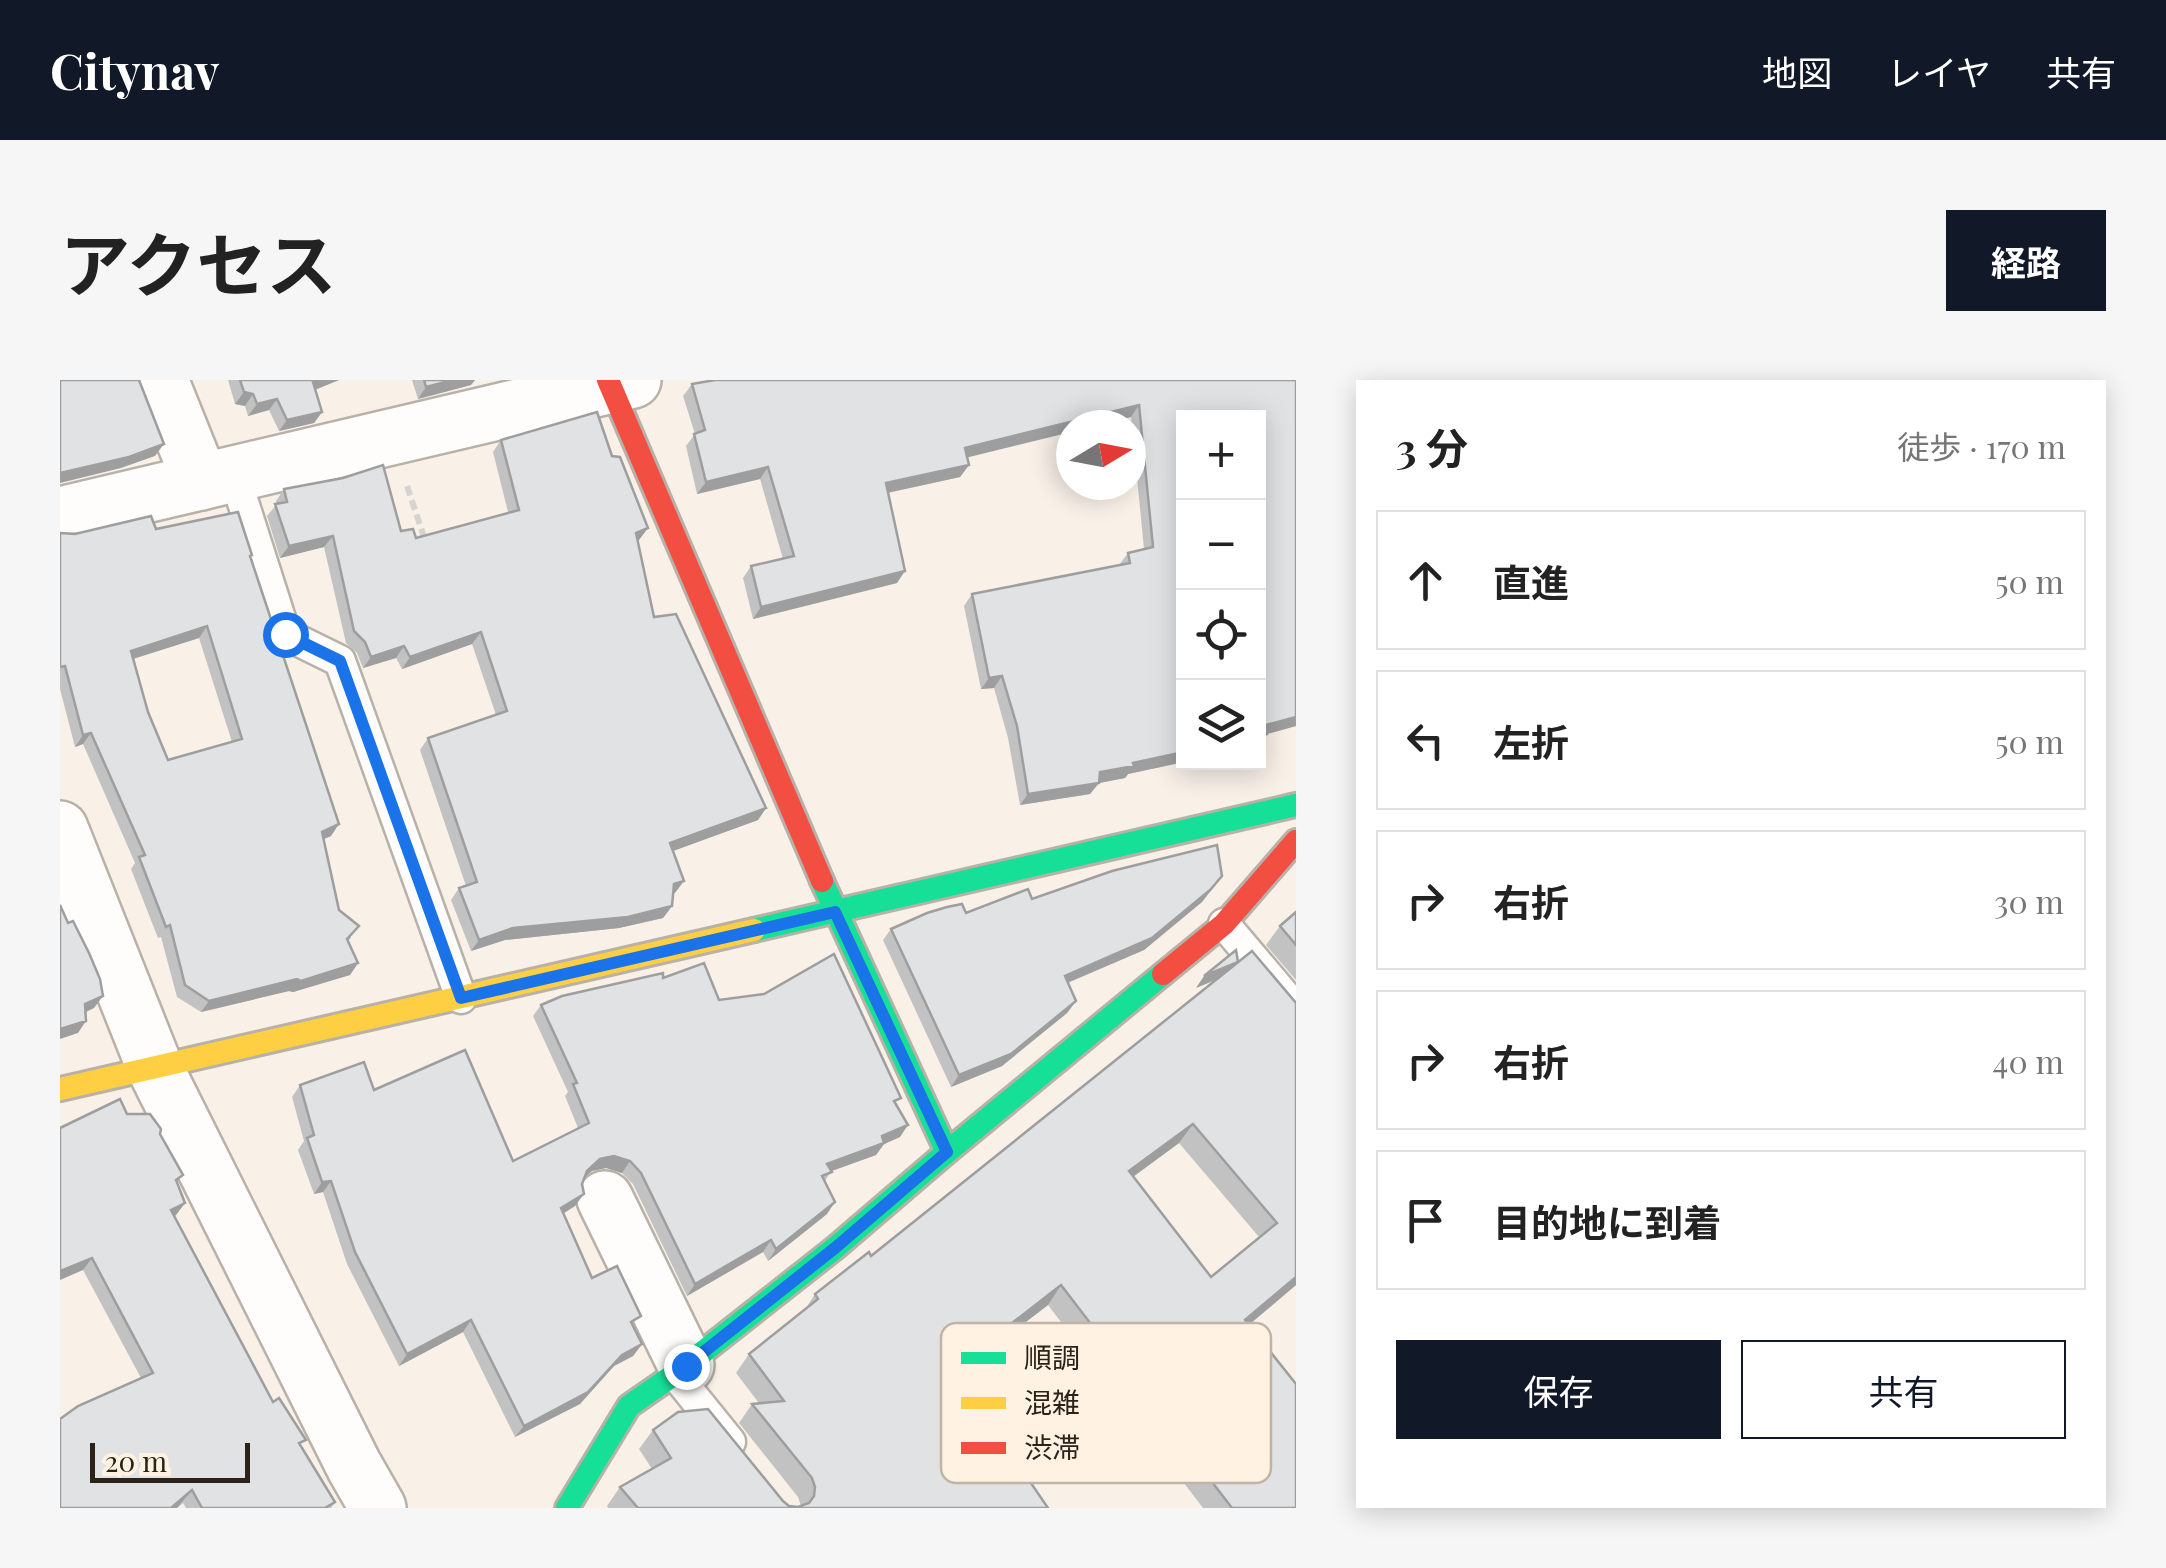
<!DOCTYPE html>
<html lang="ja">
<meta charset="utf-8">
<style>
:root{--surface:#fff;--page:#f6f6f6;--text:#222;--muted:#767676;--line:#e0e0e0;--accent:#111827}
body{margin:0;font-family:"Playfair Display","Noto Sans JP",serif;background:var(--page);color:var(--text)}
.controls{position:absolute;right:30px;top:30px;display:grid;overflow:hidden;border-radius:0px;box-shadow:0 5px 25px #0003}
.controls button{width:90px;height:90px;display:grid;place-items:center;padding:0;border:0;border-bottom:2px solid var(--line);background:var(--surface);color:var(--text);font:50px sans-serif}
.compass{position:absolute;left:996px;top:30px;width:90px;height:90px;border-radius:50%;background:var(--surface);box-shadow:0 5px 25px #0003;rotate:80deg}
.scale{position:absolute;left:30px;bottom:25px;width:160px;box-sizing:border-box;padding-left:10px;border:5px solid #2b2319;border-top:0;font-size:28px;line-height:35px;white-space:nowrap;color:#2b2319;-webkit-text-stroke:8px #fff2e2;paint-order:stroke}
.stop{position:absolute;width:30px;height:30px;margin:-22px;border:8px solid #1a73e8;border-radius:50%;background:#fff}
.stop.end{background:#1a73e8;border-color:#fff;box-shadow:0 2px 10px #0008}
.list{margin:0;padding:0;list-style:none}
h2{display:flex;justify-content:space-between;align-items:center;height:130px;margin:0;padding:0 40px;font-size:42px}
h2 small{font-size:32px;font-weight:400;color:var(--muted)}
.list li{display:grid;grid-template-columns:65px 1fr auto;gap:30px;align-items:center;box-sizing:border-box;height:140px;margin:0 20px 20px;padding:0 20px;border:2px solid var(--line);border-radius:0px}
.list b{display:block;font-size:38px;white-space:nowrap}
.list em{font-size:32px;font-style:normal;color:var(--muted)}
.actions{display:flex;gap:20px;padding:30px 40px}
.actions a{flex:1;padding:22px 0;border:2px solid var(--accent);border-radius:0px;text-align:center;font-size:35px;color:var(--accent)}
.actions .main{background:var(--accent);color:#fff}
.icon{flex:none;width:55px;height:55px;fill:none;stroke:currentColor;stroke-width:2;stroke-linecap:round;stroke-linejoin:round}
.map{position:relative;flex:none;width:1236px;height:1128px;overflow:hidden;border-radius:0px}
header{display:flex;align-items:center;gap:60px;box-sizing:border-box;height:140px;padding:0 50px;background:var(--accent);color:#fff}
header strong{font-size:48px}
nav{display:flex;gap:55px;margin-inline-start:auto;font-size:35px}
.intro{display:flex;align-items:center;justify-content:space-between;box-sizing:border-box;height:240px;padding:0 60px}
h1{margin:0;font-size:70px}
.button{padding:25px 45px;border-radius:0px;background:var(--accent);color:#fff;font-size:35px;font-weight:700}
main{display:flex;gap:60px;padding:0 60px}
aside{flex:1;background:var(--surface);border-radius:0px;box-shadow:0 5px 25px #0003}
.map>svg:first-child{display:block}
</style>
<header>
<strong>Citynav</strong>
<nav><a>地図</a><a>レイヤ</a><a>共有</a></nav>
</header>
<div class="intro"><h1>アクセス</h1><a class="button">経路</a></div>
<main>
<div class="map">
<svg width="1236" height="1128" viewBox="0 0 1236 1128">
<rect width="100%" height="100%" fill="#f9f1e8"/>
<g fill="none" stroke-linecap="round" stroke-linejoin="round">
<g stroke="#b8b1a8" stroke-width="35">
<g id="lane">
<path d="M174 94 225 254 280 281 401 618"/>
<path d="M1164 544 1236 629"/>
<path d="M615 994 670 1062"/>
</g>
</g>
<g stroke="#b8b1a8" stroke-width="60">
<g id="street">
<path d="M100 0 141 102"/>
<path d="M0 135 573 0"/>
<path d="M0 449 95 688 294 1086 318 1128"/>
<path d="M545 819 626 985"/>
</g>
</g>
<g stroke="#b8b1a8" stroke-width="28">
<g id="fast">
<path d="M762 501 887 772"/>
<path d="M694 550 1236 425"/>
<path d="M507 1128 569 1026 615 994 775 868 887 772 1103 594"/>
</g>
</g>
<g stroke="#b8b1a8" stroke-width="28">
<path id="slow" d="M0 709 694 550"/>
</g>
<g stroke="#b8b1a8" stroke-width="28">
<g id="jam">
<path d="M548 0 762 501"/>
<path d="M1103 594 1164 544 1236 461"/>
</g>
</g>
<path stroke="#d6d4d0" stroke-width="6" stroke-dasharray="10 5" stroke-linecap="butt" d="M347 106 365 160"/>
<use href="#lane" stroke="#fefdfc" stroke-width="30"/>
<use href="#street" stroke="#fefdfc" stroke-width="55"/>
<use href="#fast" stroke="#16e098" stroke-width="22"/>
<use href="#slow" stroke="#ffcf43" stroke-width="22"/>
<use href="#jam" stroke="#f24e42" stroke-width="22"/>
</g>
<g fill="#c2c2c3" fill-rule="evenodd">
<path d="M168 0H279L255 10 262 32 254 43 219 51 209 30 188 36 185 26 175 24Z"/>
<path d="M352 0H415L411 5 358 19Z"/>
<path d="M1236 0V346L1207 354 1124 38V382L1068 394 1065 398 1039 403 1030 414 960 425 948 358 934 308 921 309 904 226 912 214 1059 185 1068 173 1084 169 1071 37 907 77 909 85 900 97 828 113 837 203 693 239 683 198 691 186 723 179 700 99 637 114 626 66 635 54 623 16 632 4Z"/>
<path d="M441 60 552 76 588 148 578 161 594 237 706 428 698 440 613 471 624 501 613 513 612 526 603 538 559 548 445 560 411 571 391 520 399 508 406 506 360 370 368 358 436 335 412 264 342 289 336 278 303 288 297 273 286 263 264 167 220 178 207 136 217 124 216 121 224 109 356 158 448 132 433 72Z"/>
<path d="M96 149 190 177 271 456 264 459 279 530 291 558 288 561 298 583 290 595 233 612 229 611 141 632 117 617 101 557 98 558 71 489 75 483 23 364 15 367 0 309V153ZM139 258 172 362 108 380 88 332 73 279Z"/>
<path d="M1162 496 1142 522 1084 570 1008 603 1016 621 1007 633 942 686 891 707 823 560 831 549 972 519Z"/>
<path d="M1236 532V600L1206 565 1220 546Z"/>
<path d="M1178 582 1236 623V905L1189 945 1236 1128H1143L988 925 897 995 988 1128H548L547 1126 560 1107 592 1089 579 1069 593 1050 729 1126 738 1127 741 1126 738 1117 679 1043 692 1024 699 1023 676 993 689 974 746 928 755 914 811 876 1158 599 1136 608ZM1119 763 1199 857 1151 897 1073 797Z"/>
<path d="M603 598 659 620 836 726 840 757 824 764 816 775 771 791 765 801 767 834 708 881 703 872 627 916 573 804 562 793 546 788 532 791 525 797 515 826 503 834 532 898 573 947 582 964 573 976 554 986 520 1024 455 1057 403 952 339 986 287 884 263 812 254 814 238 770 244 761 232 717 240 705 314 710 453 781 518 748 505 716 508 712 473 636 481 625Z"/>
<path d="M67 734 100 754 125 823 115 836 213 1022 275 1122 271 1128H126L123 1123 117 1128H0L81 998 23 890Z"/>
</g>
<g fill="#9e9e9f">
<path d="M258 0H279L244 14 253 2Z"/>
<path d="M393 0H415L411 5 358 19 366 7Z"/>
<path d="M184 12 193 14 185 26 175 24Z"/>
<path d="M217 19 209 30 188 36 197 24Z"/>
<path d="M1079 25 1071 37 1039 45H1011V52L897 80 905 68Z"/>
<path d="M262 32 254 43 219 51 227 40Z"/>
<path d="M104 64 95 76 61 88 0 103V93Z"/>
<path d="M909 85 900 97 817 115 826 103Z"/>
<path d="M708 87 700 99 637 114 646 102Z"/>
<path d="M588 148 579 160 568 165 576 153Z"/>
<path d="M273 156 264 167 220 178 229 166Z"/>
<path d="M845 191 837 203 693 239 701 227Z"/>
<path d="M147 246 139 258 63 282 71 271Z"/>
<path d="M421 252 412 264 342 289 350 277Z"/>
<path d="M344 266 336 278 303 288 311 277Z"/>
<path d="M942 296 934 308 921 309 929 298Z"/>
<path d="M1236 337V346L1207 354 1199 366 1198 356 1206 345Z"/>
<path d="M31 353 23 364 15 367 23 355Z"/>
<path d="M1124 372V382L1068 394 1065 398 1039 403 1030 414 960 425 968 414 1073 383Z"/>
<path d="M706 428 698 440 602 475 610 463Z"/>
<path d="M279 444 271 456 254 463 262 452Z"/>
<path d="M1162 496 1142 522 1084 570 997 607 1005 596Z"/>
<path d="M624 501 615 513 606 516 614 504Z"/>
<path d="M612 526 603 538 559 548 445 560 411 571 419 560 453 548Z"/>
<path d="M1178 582 1169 594 1136 608 1144 596Z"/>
<path d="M298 583 290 595 233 612 229 611 141 632 149 621Z"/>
<path d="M43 616 34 628 16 637 25 624Z"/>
<path d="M1016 621 1007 633 942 686 891 707 899 695Z"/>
<path d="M26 641 18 653 0 659V649Z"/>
<path d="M1133 744 1119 763 1055 810 1069 791Z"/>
<path d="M848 745 840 757 824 764 816 775 758 796 767 784 822 756Z"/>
<path d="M554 776 570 781 562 793 546 788 532 791 519 802 527 791 540 779Z"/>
<path d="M271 801 263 812 254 814 262 802Z"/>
<path d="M524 814 515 826 492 840 501 828Z"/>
<path d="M775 822 767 834 708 881 716 869Z"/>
<path d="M125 823 116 835 102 842 111 830Z"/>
<path d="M711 860 703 872 627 916 635 904Z"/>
<path d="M32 878 23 890 0 900V891Z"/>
<path d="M1236 897V905L1172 959 1185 940Z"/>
<path d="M1001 905 988 925 880 1008 893 989Z"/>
<path d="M411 940 403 952 339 986 347 974Z"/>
<path d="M582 964 573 976 554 986 520 1024 455 1057 464 1046 562 975Z"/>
<path d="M132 1110 117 1128H111Z"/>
</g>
<g fill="#e1e2e3" stroke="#9e9e9f" stroke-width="2.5" fill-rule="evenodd">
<path d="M0 0H79L104 64 69 77 0 93Z"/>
<path d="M180 0H258L253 2 262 32 227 40 217 19 197 24 193 14 184 12Z"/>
<path d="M364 0H393L366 7Z"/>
<path d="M655 0H1236V337L1206 345 1207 354 1198 356V38H1124V372L1073 383 1074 386 1040 392 1039 403 968 414 957 346 942 296 929 298 912 214 1070 183 1068 173 1093 167 1079 25 905 68 909 85 826 103 845 191 701 227 691 186 734 176 708 87 646 102 634 54 645 50 632 4Z"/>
<path d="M537 32 552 76 560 77 588 148 576 153 594 237 616 234 706 428 610 463 624 501 614 504 612 526 568 537 453 548 419 560 399 508 417 502 368 358 447 331 421 252 350 277 344 266 311 277 305 262 294 251 273 156 229 166 215 124 227 122 224 109 283 98 323 85 341 151 353 149 356 158 459 130 441 60Z"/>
<path d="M178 132 192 175 190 176 279 444 262 452 279 530 299 546 287 559 298 583 241 601 237 599 149 621 125 605 110 545 106 547 79 477 85 475 31 353 23 355 5 286 0 287V153L15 154 91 136 96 149ZM147 246 182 359 108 380 88 332 71 271Z"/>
<path d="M1157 465 1162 496 1150 510 1092 558 1005 596 1016 621 951 674 899 695 831 549 867 533 887 527 902 524 906 533 968 509 972 519 1052 491Z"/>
<path d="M0 525 8 543 13 541 29 573 40 599 43 616 25 624 26 641 0 649Z"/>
<path d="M1236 532V565L1220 546Z"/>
<path d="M1176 570 1178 582 1144 596Z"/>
<path d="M1192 571 1236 623V897L1185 940 1236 1004V1128H1172L1001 905 893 989 988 1128H578L560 1107 611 1078 593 1050 618 1032 648 1029 723 1121 729 1126 738 1127 749 1123 754 1116 755 1107 752 1098 692 1024 724 1021 689 974 758 919 755 914 809 872 811 876ZM1133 744 1217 843 1151 897 1069 791Z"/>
<path d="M774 574 841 718 834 721 848 745 822 756 824 763 767 784 772 792 762 796 775 822 716 869 711 860 635 904 581 793 570 781 554 776 540 779 527 791 522 804 524 814 501 828 532 898 557 886 581 936 571 942 582 964 562 975 528 1012 464 1046 411 940 347 974 295 872 271 801 262 802 247 758 254 755 240 705 304 682 314 710 405 670 453 781 529 743 513 704 517 703 481 625 502 616 603 593V598L644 583 659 620 704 614Z"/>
<path d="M60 719 67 734H90L101 749 100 754 123 795 116 800 125 823 111 830 213 1022 219 1018 246 1060 239 1063 275 1122 265 1128H142L132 1110 111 1128H0V1039L18 1026 93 993 32 878 0 891V748Z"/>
</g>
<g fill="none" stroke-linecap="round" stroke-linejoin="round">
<path stroke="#1a73e8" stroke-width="12" d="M225 254 280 281 401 618 775 532 887 772 775 868 626 986"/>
</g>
<rect x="881" y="943" width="330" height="160" rx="15" fill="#fff2e2" stroke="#bfb4a6" stroke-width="2.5"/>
<rect x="901" y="972" width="45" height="12" fill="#16e098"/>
<rect x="901" y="1017" width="45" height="12" fill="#ffcf43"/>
<rect x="901" y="1062" width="45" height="12" fill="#f24e42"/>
<g font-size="28" fill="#2b2319">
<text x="964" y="988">順調</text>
<text x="964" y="1033">混雑</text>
<text x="964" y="1078">渋滞</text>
</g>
</svg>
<div class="controls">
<button>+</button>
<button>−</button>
<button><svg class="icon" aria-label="locate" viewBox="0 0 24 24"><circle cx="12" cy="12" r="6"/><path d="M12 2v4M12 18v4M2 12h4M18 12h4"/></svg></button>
<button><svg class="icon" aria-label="layers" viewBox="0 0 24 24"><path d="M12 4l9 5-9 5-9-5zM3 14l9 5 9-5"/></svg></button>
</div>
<svg class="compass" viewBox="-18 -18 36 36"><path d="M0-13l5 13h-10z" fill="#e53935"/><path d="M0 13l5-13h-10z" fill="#767676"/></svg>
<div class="scale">20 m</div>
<div class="stop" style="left:225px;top:254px"></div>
<div class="stop end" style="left:626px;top:986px"></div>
</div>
<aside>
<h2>3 分<small>徒歩 · 170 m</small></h2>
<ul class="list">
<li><svg class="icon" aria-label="ahead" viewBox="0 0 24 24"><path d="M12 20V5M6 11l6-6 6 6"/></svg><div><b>直進</b></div><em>50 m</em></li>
<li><svg class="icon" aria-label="left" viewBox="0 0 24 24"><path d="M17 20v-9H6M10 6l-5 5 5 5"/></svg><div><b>左折</b></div><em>50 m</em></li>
<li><svg class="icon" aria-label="right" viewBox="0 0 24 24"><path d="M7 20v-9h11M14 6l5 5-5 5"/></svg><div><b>右折</b></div><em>30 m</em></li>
<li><svg class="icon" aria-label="right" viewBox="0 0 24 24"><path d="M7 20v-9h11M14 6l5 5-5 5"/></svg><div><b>右折</b></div><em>40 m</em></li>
<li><svg class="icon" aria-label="arrive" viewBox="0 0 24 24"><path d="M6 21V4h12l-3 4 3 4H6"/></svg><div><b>目的地に到着</b></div></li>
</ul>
<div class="actions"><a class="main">保存</a><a>共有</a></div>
</aside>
</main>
